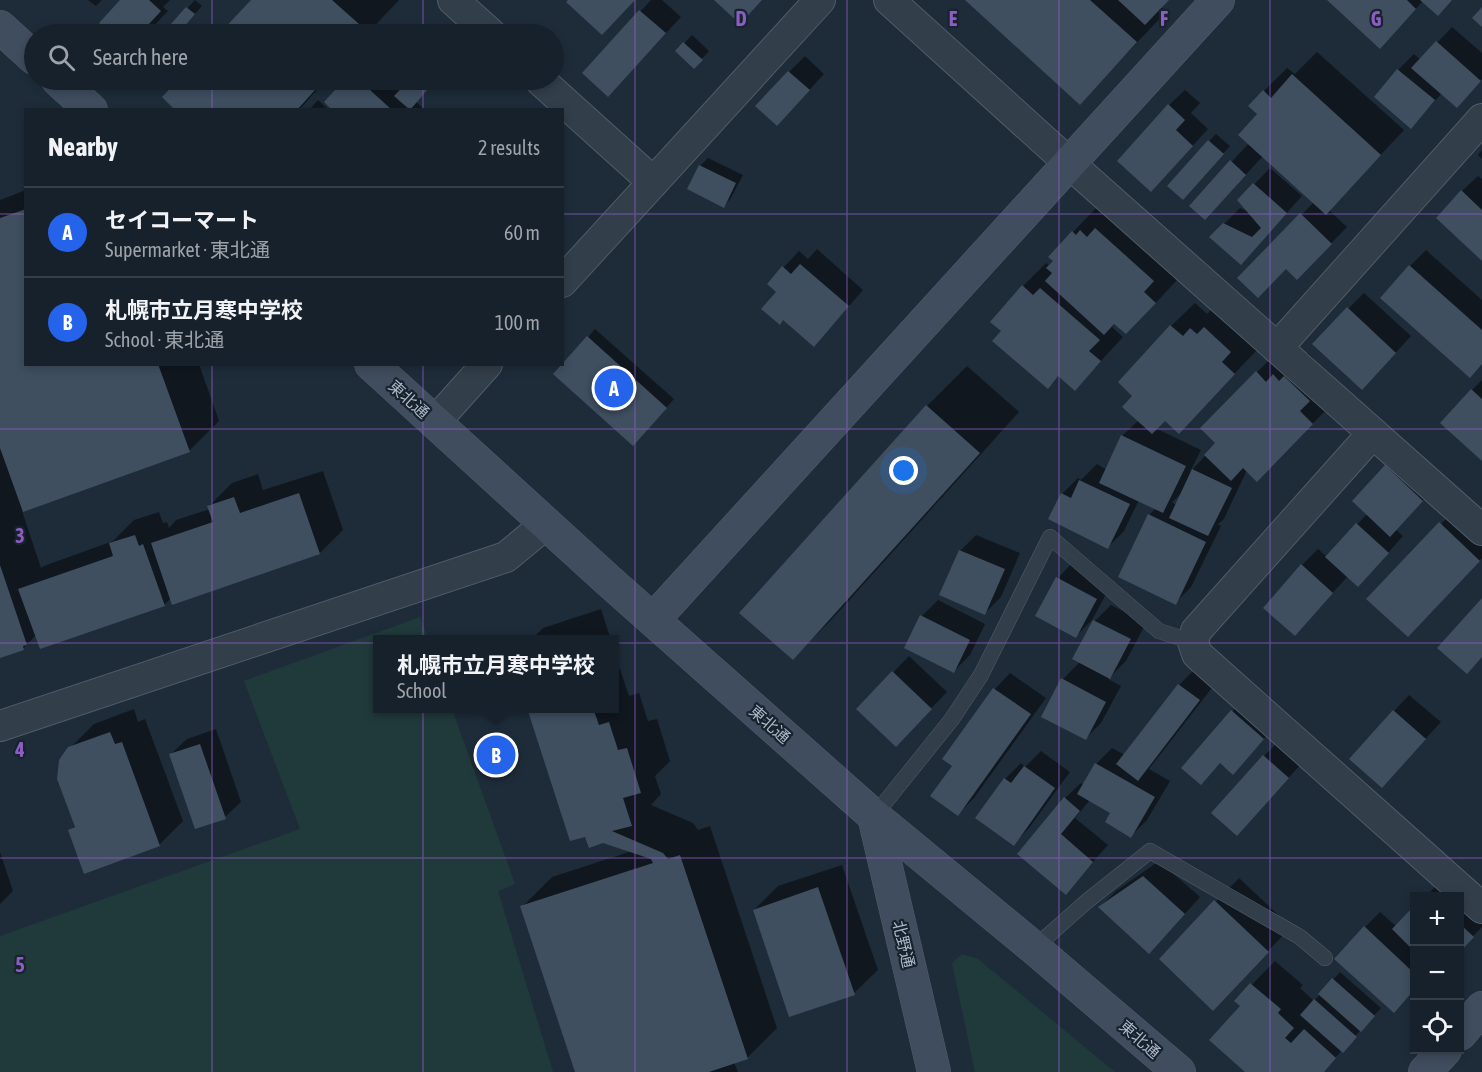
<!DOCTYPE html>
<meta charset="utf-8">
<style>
:root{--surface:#16212c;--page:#232e38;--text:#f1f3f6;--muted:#9ea3a9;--line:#353e48;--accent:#2563eb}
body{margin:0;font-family:"Asap Condensed","Noto Sans JP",sans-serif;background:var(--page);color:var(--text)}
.controls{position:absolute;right:18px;bottom:18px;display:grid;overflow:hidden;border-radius:0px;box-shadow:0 3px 9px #0003}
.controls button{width:54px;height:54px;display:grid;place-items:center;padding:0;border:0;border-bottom:2px solid var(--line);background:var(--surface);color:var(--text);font:30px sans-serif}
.you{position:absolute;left:904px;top:471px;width:21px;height:21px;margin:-15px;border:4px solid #fff;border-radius:50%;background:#1a73e8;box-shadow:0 0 0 9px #1a73e833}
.badge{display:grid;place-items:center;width:39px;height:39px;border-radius:50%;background:var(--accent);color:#fff;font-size:20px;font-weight:700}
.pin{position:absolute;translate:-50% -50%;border:3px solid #fff;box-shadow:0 2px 6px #0006}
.popup{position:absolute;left:373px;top:635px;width:246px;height:78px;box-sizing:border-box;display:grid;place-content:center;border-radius:0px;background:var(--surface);filter:drop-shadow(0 2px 4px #0005);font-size:20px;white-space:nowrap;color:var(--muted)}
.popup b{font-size:22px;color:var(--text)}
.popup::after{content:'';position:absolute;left:50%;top:100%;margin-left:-12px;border:12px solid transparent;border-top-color:var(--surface)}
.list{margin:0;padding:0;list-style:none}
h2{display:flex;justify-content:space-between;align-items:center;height:78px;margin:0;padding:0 24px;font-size:26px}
h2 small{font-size:20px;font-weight:400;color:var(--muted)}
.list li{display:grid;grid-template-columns:39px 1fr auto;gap:18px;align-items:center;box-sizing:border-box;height:90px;padding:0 24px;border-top:2px solid var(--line)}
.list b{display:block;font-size:22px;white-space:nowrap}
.list p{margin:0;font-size:20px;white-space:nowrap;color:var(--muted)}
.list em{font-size:20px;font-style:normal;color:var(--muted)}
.icon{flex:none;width:33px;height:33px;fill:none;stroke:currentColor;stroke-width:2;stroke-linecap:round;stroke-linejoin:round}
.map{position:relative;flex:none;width:1482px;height:1072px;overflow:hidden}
.search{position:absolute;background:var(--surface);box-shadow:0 3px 9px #0003;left:24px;top:24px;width:540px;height:66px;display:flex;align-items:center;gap:15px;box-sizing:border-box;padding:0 21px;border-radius:33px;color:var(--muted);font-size:22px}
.panel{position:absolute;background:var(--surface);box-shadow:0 3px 9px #0003;left:24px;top:108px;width:540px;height:258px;border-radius:0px}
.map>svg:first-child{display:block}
</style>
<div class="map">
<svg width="1482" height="1072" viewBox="0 0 1482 1072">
<rect width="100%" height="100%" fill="#1e2c3a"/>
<g fill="#203a3b">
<path d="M420 617 428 639 378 640V708L452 709 515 884 498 891 553 1072H0V936L300 829 244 681Z"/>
<path d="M962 954 978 959 1115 1072H975L952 963Z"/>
</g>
<g fill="#0007" fill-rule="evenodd">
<path d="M88 0H102L96 6Z"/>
<path d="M122 0H170L163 7 168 11 146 34H114L101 23Z"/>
<path d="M195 0 202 6 176 34H164Z"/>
<path d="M253 0H399L367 34H221Z"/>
<path d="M651 0H662L681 17 608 95 584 73Z"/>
<path d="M967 0H1168L1161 7 1166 12 1080 103Z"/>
<path d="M1329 0H1451L1423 1 1396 31Z"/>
<path d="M1452 27 1482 53V79L1472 90 1442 93 1411 127 1398 70 1414 54 1421 60Z"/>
<path d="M692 35 709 51 694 67 677 51Z"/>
<path d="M1317 52 1404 130 1329 210 1347 227 1313 262 1240 278 1314 202 1263 156 1221 202 1191 206 1249 143 1264 91 1287 68 1295 74Z"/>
<path d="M805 56 824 74 793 108 789 72Z"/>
<path d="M180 80H326L299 110H177L164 97Z"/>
<path d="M346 80H392L402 89 411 80H435L416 102 425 110H334L326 102Z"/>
<path d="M1185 90 1200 103 1191 113 1208 129 1167 174 1169 105Z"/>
<path d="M318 100 328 109V110H309Z"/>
<path d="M1216 134 1230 146 1190 190 1209 141Z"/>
<path d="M1482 150V159L1478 155Z"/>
<path d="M708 158 743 175 731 198 724 206 700 166Z"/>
<path d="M1270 168 1302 196 1256 247 1211 237 1240 208 1251 213 1239 200Z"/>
<path d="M1478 176 1482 179V259L1462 191Z"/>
<path d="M26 190V364H199L219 421 189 451 22 511 41 568 44 566 113 541 134 520 159 512 163 523 167 522 169 528 176 520 210 509 209 506 232 483 258 474 263 490 323 471 343 530 320 553 171 598 164 605 36 635 23 649 0 656V200Z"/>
<path d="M1096 208 1100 212 1104 208 1178 279 1150 309 1115 323 1112 327 1123 337 1075 389 1059 375 1047 387 1003 331 1023 286 1046 263 1050 266 1073 232Z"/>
<path d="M817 249 863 290 829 329 769 283 799 251 808 259Z"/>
<path d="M1426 250 1482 300V363L1410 266Z"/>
<path d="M1364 293 1411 336 1378 372 1348 309Z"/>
<path d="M1195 303 1207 314 1215 306 1257 350 1179 432 1165 419 1155 428 1201 450 1190 472 1217 443 1202 428 1280 349 1303 358 1308 353 1332 377 1322 387 1336 400 1257 480 1247 470 1224 519 1218 524 1221 526 1191 587 1175 603 1149 515 1156 508 1139 500 1124 531 1108 547 1062 494 1078 478 1081 480 1097 464 1107 470 1122 436 1139 420 1134 396 1171 326ZM1182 493 1176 505 1172 502Z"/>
<path d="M595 329 674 399 641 436 588 337Z"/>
<path d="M967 366 1019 412 833 618 793 658 927 406Z"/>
<path d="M1482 380V459L1472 390Z"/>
<path d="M1402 451 1438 484 1395 529 1403 536 1374 569 1348 576 1295 634 1302 565 1318 549 1327 557 1367 514 1386 466Z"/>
<path d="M1464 500 1482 517V558L1431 612 1369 599Z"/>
<path d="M976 535 1020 553 1001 597 985 613 941 595 960 551Z"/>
<path d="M1073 562 1112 583 1092 620 1076 636 1058 578Z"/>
<path d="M938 600 985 624 970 655 954 671 906 647 922 616Z"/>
<path d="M1111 605 1146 623 1126 661 1108 679 1121 686 1101 723 1085 739 1063 679 1080 662 1074 659 1095 621Z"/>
<path d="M601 609 611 640H531L543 628Z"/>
<path d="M614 652 629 696 639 693 648 721 657 719 670 761 655 776 661 794 651 805 693 823 698 830 710 826 777 1028 747 1058 734 1062 738 1072H577L522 907 552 877 632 851 603 842 529 708H614Z"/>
<path d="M909 656 947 692 896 745 858 709Z"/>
<path d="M1195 669 1215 684 1149 769 1170 781 1147 820 1131 836 1112 812 1090 800 1075 818 1108 845 1066 892 1019 854 1065 798 1081 783 1084 785 1096 764 1112 748 1125 755 1179 685Z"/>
<path d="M1010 673 1046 698 974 798 958 814 954 766 944 759 995 689Z"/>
<path d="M1409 695 1441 722 1382 786 1394 711Z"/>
<path d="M1248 696 1278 723 1233 773 1221 762 1201 782 1232 712Z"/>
<path d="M134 709 138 722 145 719 183 821 159 845 70 830 76 825 70 748 94 724Z"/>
<path d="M216 729 241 802 225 817 171 754 187 739Z"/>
<path d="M1280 740 1304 761 1237 834 1264 756Z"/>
<path d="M1041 751 1070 772 1029 828 1014 844 1005 779 1021 763 1025 767Z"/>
<path d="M0 852 13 891 0 904Z"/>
<path d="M1159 861 1200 897 1165 936 1100 907 1116 891Z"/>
<path d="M842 865 878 970 854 993 754 910 778 886Z"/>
<path d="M1239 878 1291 927 1236 985 1161 959Z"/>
<path d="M1444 878 1482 914V927L1460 950V896H1426Z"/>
<path d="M1414 908V990L1394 1011 1365 927 1380 912 1397 927Z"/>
<path d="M1275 961 1303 985 1300 988 1314 1001 1340 972 1381 1008 1322 1072H1248L1242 1005 1236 1001Z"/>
</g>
<g fill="#3f4f60">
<path d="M120 0H149L161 11 149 24 153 28 147 34H112L99 23Z"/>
<path d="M251 0H332L368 32 365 34H219Z"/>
<path d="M568 0H635L602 35 566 2Z"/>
<path d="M714 0H762L740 24Z"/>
<path d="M965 0H1090L1137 42 1080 105Z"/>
<path d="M1118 0H1169L1145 25Z"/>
<path d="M1327 0H1407L1416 9 1380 49Z"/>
<path d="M1420 0H1452L1438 16Z"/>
<path d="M186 7 195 14 178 34H162Z"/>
<path d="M1482 7V27L1472 18Z"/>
<path d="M639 10 666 33 608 97 582 73Z"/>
<path d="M1436 41 1481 81 1457 108 1411 68Z"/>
<path d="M683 42 703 60 694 69 675 51Z"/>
<path d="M1397 69 1435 100 1411 129 1374 97Z"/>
<path d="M788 71 810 90 777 126 755 106Z"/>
<path d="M1292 74 1381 155 1326 215 1238 135 1257 114 1248 106 1263 90 1271 98Z"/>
<path d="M178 80H324L297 110H175L162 97Z"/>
<path d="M344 80H359L392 110H332L324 102Z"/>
<path d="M409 80H419L429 88 410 110 394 96Z"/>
<path d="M1168 104 1185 120 1176 130 1193 146 1151 192 1117 161Z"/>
<path d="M1208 140 1224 154 1183 200 1167 186Z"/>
<path d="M1230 160 1246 175 1205 220 1189 206Z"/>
<path d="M699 165 736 183 724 208 687 189Z"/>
<path d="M1253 183 1287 213 1241 265 1209 237 1223 223 1252 237 1261 228 1237 200Z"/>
<path d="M1461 190 1482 210V261L1436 218Z"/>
<path d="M26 209V364H158L190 452 23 512 0 448V218Z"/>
<path d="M1300 213 1332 244 1297 280 1286 269 1258 298 1237 278Z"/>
<path d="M1095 228 1154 281 1144 292 1156 303 1126 334 1114 324 1104 335 1045 281 1052 273 1046 268 1053 261 1048 257 1072 231 1076 235 1080 230 1087 237Z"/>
<path d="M800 264 849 306 814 347 783 320 780 325 761 309 776 292 767 284 782 266 791 274Z"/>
<path d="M1409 265 1482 330V364L1470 378 1380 298Z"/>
<path d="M1022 285 1033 295 1040 288 1100 340 1089 351 1101 361 1075 391 1058 376 1048 389 992 341 1001 331 990 322Z"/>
<path d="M1347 307 1396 353 1362 390 1312 344Z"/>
<path d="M1170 325 1183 336 1190 328 1197 334 1204 327 1231 352 1222 362 1235 374 1179 434 1165 421 1152 434 1122 407 1132 396 1118 382Z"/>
<path d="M587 336 667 408 633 446 553 374Z"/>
<path d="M1256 371 1266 382 1273 374 1279 381 1284 376 1310 401 1300 411 1313 424 1257 482 1243 468 1231 481 1204 455 1215 443 1200 428Z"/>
<path d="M1471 389 1482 399V461L1440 423Z"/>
<path d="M926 405 980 453 793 660 739 613Z"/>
<path d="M1121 435 1186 466 1163 513 1099 483Z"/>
<path d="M1385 465 1423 501 1390 537 1352 501Z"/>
<path d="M1192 469 1232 488 1208 536 1169 518Z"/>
<path d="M1079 480 1130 504 1108 549 1048 519 1061 493 1071 498Z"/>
<path d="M299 493 320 554 172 605 151 543 213 522 207 506 234 497 240 513Z"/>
<path d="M1148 514 1206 542 1176 605 1118 577Z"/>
<path d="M1439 522 1480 561 1408 637 1366 599Z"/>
<path d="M1356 523 1389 553 1358 587 1325 557Z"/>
<path d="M135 535 139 546 143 544 165 606 40 649 18 589 113 556 109 543Z"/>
<path d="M959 550 1005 569 985 615 939 595Z"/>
<path d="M1301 564 1333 593 1295 636 1263 608Z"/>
<path d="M0 565 27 645 23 646 24 650 0 658Z"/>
<path d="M1056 577 1097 599 1076 638 1035 616Z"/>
<path d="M1482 598V657L1467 674 1437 648Z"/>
<path d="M920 615 970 640 954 673 904 648Z"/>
<path d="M1093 620 1131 639 1110 679 1072 659Z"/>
<path d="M892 671 932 709 896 747 856 709Z"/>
<path d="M1061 678 1106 702 1086 740 1041 717Z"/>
<path d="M1178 684 1200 700 1138 781 1116 764Z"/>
<path d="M993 688 1031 714 958 816 930 796 952 766 942 759Z"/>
<path d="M527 708H593L599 725 609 722 618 750 627 748 641 793 623 798 632 826 612 831 663 853 668 859 680 855 748 1059 709 1072H575L520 906 653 863 651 859 603 843 589 848 585 837 570 841Z"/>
<path d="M1231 710 1264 739 1233 775 1220 763 1201 785 1181 768Z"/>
<path d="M1393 710 1426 739 1382 788 1349 759Z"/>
<path d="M110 732 115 744 122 742 160 846 84 874 68 830 75 827 57 779 59 760 68 747Z"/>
<path d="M200 744 226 819 195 829 169 754Z"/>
<path d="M1263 755 1289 778 1237 836 1211 813Z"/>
<path d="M1095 763 1155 797 1131 838 1105 822 1110 813 1077 794Z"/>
<path d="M1024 766 1055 788 1014 846 975 818 1004 778 1011 783Z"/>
<path d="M1064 797 1080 811 1061 834 1093 862 1066 895 1017 854Z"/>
<path d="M1143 876 1185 914 1149 954 1098 907Z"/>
<path d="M818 887 855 995 789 1017 753 910Z"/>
<path d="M1214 900 1269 952 1213 1011 1159 959Z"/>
<path d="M1414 906V951L1392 929Z"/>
<path d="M1460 924 1474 937 1460 952Z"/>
<path d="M1364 926 1414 973V990L1394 1013 1334 959Z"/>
<path d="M1332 978 1375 1016 1361 1032 1318 994Z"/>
<path d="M1250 983 1281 1009 1278 1013 1294 1028 1285 1038 1291 1043 1304 1029 1336 1058 1324 1072H1245L1209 1040 1240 1006 1234 1001Z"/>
<path d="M1314 999 1357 1037 1343 1053 1300 1015Z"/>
</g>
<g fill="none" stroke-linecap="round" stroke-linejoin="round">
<g stroke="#505c68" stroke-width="16">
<g id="lane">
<path d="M874 816 952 719 981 675 1050 537 1159 631 1193 642"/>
<path d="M1034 948 1086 902 1150 851 1300 937 1325 958"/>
</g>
</g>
<g stroke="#505c68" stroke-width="32">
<g id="street">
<path d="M453 0 491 34"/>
<path d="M889 0 1069 163 1482 530"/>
<path d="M540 80 653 182"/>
<path d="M562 282 820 0"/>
<path d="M1277 348 1482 119"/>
<path d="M435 422 487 364"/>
<path d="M1373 433 1196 631 1193 642 1197 654 1482 908"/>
<path d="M0 726 506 557 546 524"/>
</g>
</g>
<g stroke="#505c68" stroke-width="34">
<g id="secondary">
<path d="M0 27 34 58"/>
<path d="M58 80 91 110"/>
<path d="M371 364 610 582 874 816 1034 948 1179 1072"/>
<path d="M653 620 1218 0"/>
<path d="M874 816 934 1072"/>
<path d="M1460 1034 1482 1008"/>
<path d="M1425 1072 1445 1050"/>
</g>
</g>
<use href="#lane" stroke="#323e4a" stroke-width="15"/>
<use href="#street" stroke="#323e4a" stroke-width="30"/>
<use href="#secondary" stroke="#404d5e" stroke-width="33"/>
</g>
<path fill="none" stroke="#8c5dc2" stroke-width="1.5" stroke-opacity="0.55" d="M212 0V34M423 0V34M635 0V1072M847 0V1072M1059 0V1072M1270 0V1072M212 80V110M423 80V110M0 214H26M562 214H1482M212 364V1072M423 364V1072M0 429H1482M0 643H1482M0 858H1482"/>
<g text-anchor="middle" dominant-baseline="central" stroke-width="4.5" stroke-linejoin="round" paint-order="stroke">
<g font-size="16" fill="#acb9c7" stroke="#18232f">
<text transform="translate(409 399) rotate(42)">東北通</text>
<text transform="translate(770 724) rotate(41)">東北通</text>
<text transform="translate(904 944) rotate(77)">北野通</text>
<text transform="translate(1140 1039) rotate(41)">東北通</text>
</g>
</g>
<g font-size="20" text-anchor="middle" font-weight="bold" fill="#8c5dc2" stroke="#18232f" stroke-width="4.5" stroke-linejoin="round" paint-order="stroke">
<text x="741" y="26">D</text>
<text x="953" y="26">E</text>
<text x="1164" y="26">F</text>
<text x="1376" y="26">G</text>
<text x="20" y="543">3</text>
<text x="20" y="757">4</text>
<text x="20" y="972">5</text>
</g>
</svg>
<div class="controls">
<button>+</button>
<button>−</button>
<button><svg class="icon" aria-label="locate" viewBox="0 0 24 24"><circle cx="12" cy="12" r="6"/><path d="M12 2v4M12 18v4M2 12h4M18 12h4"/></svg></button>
</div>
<div class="you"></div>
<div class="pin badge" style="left:614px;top:388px">A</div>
<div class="pin badge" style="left:496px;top:755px">B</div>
<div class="popup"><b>札幌市立月寒中学校</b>School</div>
<div class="search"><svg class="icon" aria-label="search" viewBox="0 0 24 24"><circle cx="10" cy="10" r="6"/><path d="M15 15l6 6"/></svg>Search here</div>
<section class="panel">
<h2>Nearby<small>2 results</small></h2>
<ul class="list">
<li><span class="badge">A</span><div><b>セイコーマート</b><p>Supermarket · 東北通</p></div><em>60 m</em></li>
<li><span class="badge">B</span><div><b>札幌市立月寒中学校</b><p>School · 東北通</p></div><em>100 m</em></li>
</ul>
</section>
</div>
